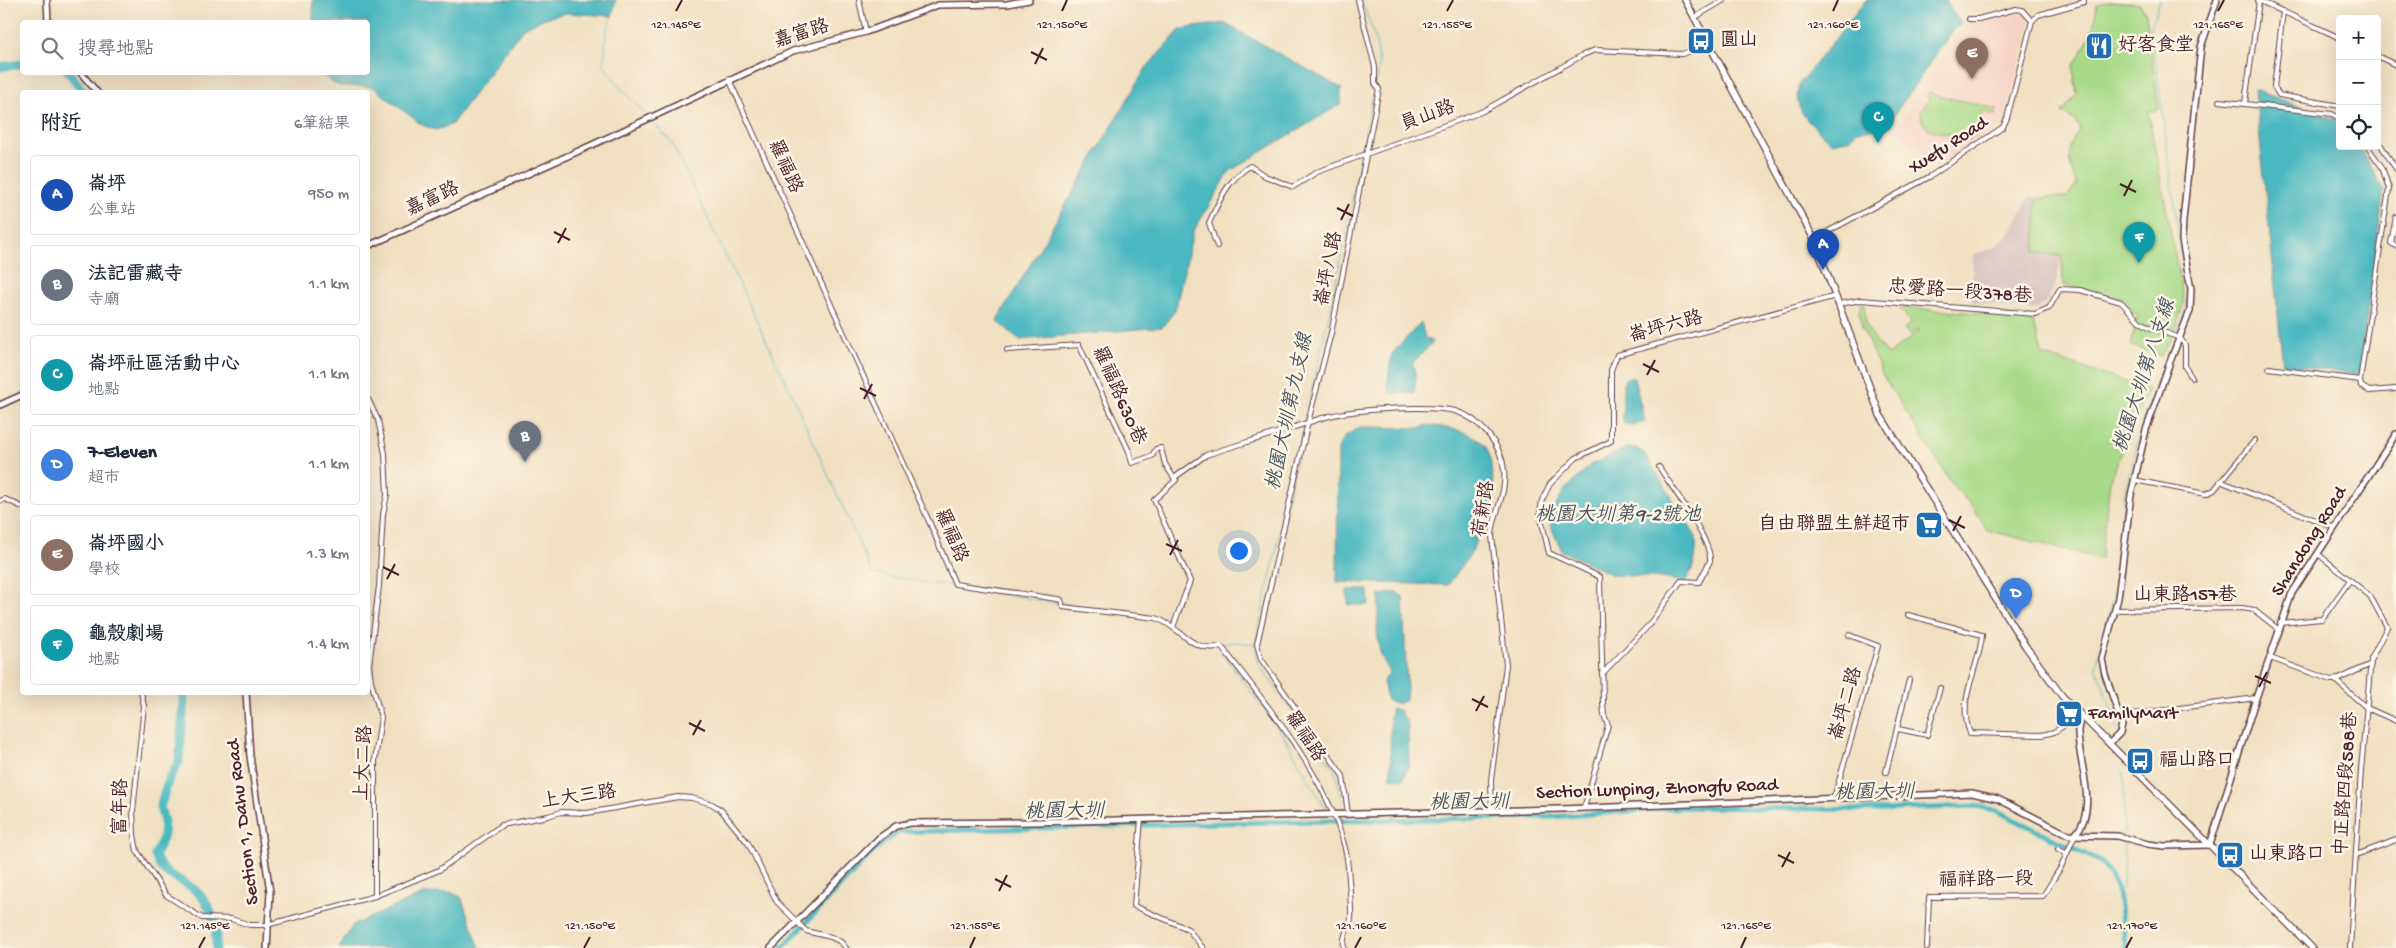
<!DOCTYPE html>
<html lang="zh-TW">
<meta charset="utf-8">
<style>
:root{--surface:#fff;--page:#f2f2f3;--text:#1f2937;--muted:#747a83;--line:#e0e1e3;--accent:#db2777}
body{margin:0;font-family:"Gochi Hand","LXGW WenKai TC",sans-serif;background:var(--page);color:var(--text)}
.controls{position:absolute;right:15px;top:15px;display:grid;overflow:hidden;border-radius:5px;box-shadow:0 5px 20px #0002}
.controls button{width:45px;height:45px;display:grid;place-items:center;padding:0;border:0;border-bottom:1px solid var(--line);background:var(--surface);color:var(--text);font:25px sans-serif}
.you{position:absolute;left:1238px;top:550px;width:18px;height:18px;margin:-12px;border:4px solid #fff;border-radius:50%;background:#1a73e8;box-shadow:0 0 0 8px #1a73e833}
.badge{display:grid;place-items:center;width:32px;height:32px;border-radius:50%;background:var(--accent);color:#fff;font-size:16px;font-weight:700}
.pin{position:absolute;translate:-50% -41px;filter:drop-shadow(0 1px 2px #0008)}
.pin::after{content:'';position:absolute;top:26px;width:18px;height:15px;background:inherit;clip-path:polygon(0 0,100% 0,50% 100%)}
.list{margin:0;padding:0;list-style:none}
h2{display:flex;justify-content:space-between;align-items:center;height:65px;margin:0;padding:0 20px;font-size:21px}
h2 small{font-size:16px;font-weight:400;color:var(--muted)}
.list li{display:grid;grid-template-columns:32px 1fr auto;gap:15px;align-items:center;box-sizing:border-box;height:80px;margin:0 10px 10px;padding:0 10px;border:1px solid var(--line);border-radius:5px}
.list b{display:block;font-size:19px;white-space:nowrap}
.list p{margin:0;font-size:16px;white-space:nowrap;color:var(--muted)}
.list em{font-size:16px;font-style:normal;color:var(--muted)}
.icon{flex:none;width:28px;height:28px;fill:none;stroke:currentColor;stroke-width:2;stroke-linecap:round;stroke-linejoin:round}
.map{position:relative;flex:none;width:2396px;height:948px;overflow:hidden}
.search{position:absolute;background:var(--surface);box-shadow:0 5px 20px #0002;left:20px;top:20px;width:350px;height:55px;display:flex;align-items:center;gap:12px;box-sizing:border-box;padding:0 18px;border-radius:5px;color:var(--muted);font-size:19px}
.panel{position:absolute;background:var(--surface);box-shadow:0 5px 20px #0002;left:20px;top:90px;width:350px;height:605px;border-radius:5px}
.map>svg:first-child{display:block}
</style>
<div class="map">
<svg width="2396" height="948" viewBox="0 0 2396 948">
<rect width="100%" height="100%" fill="#fcf5e5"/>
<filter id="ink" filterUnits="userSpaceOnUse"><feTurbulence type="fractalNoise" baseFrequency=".02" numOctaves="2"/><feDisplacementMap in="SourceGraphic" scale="10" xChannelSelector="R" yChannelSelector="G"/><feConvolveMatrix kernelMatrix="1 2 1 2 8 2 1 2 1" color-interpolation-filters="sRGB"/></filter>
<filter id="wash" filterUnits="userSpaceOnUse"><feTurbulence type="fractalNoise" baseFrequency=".0096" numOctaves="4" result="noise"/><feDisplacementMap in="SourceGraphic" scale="20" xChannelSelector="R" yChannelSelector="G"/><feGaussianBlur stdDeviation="1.12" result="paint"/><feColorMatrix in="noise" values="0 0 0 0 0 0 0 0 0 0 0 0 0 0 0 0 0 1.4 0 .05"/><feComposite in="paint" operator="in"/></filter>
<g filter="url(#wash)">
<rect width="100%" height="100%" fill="#f0e0c1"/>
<path fill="#f6d2c4" d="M2018 12 2025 15 2030 24 2005 115 1998 126 1938 168 1897 127 1963 27 1972 22Z"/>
<path fill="#d1bfbe" d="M2030 197 2037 198 2035 252 2062 256 2055 286 2046 302 2036 310 1972 302 1973 255 1995 247 2011 231Z"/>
<g fill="#a8da89" stroke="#797c5a">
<path d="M2114 1 2140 4 2146 14 2159 109 2148 112 2184 302 2174 333 2161 356 2130 345 2138 317 2123 300 2063 285 2062 256 2035 252 2037 198 2067 197 2077 185C2068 161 2065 150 2080 128L2074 120 2062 112 2077 94 2073 67 2093 31 2097 4Z"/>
<path d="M1928 93 1997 109 1996 115 1981 111C1985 123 1981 134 1970 140L1928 129 1922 121 1921 110 1930 98 1927 97Z"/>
<path d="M1861 304H1865C1863 330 1873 337 1888 355L1920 330H1916L1910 335 1904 329 1911 322 1898 307 2031 317 2043 355 2148 389 2110 481 2101 559 1987 530 1974 509 1952 484 1882 374 1862 327 1859 312Z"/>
</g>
<g fill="#49b8c1" stroke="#4a6c76">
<path d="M313 0H616L612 16 567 13 545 18 523 28 451 125 436 130 422 125 373 87C350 83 339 94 322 73L368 72V22H313Z"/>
<path d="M1866 0H1945L1961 24 1953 30 1885 128 1856 131 1850 139 1832 143C1813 125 1791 113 1799 84Z"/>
<path d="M1224 23 1341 88V104L1230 171 1193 232 1175 311 1162 327 1020 340 997 321 1146 68 1181 29Z"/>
<path d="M2255 90 2340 121V146H2359L2384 190 2359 374 2283 365Z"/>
<path d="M1421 322 1425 338 1433 342 1413 363 1416 379 1414 393H1389L1388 384 1391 355Z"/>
<path d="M1626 378H1634L1645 422C1639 424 1629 426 1623 423V384Z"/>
<path d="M1428 425C1447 428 1476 430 1487 449 1491 456 1491 468 1492 475 1495 490 1497 499 1489 512L1476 516 1472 523 1476 540 1472 552 1448 585 1337 582 1338 449 1345 436 1360 427 1420 428Z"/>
<path d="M1627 448H1636L1645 454 1696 537C1697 555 1695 567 1685 582L1655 577 1613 575 1562 551 1550 525 1554 509 1564 491 1590 465Z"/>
<path d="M1347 590H1368L1369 605H1348Z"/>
<path d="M1396 592 1403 597 1407 689 1406 699 1398 704 1387 700 1383 681 1390 673C1387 665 1381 658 1380 651 1375 633 1378 613 1380 595Z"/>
<path d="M1392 708 1399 710 1408 724 1409 764 1404 779 1391 778 1390 716Z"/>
<path d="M450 892 461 897 480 948H339L353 925 423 894Z"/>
</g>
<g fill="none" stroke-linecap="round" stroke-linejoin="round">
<g stroke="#49b8c1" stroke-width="1">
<path d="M1361 0C1371 24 1385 58 1376 83"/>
<path d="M2160 0 2151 26 2187 298 2185 313 2176 335"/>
<path d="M612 16 606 34 604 65 618 85 647 116"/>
<path d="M650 119 672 143 786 382 873 574 1118 612"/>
<path d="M1361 154 1375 87"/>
<path d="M1178 629 1200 644"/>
<path d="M1208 645 1237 642 1255 644"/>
<path d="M1222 652 1285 738 1327 812"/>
<path d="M2116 728V721L2096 667 2114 593 2124 496 2142 423 2175 339"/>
<path d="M1344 810 1335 770 1259 665 1255 644 1335 287 1360 158"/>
<path d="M1345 818V821"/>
<path d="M1331 819 1332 821"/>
<path d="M2124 835V772"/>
<path d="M2118 893 2123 889 2124 839"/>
</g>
<path stroke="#49b8c1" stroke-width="5" d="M782 948 867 858 886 840 900 832 1221 823 1550 817 1686 807 1878 810 1975 806 1995 810 2101 862 2112 878 2118 893 2126 948"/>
<g stroke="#49b8c1" stroke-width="9">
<path d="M0 67 22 64"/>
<path d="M68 72 84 92"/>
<path d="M182 692 184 700 179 762 169 779 160 807 164 821 163 838 155 855C160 873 173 876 188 885 211 899 217 922 216 948"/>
</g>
</g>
</g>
<g filter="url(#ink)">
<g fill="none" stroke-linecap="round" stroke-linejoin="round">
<g stroke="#633c42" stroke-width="6">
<g id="minor">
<path d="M859 0 866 32"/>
<path d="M2258 0 2340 38"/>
<path d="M2283 11 2274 87 2279 95 2340 106"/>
<path d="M1694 18 1724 0"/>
<path d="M1969 19H1978L2016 9 2022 10 2032 21"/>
<path d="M2377 56 2396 65"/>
<path d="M729 79 932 528 955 584 1057 599 1061 600 1063 607 1156 618C1182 627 1191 654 1221 646 1266 703 1335 787 1347 858 1348 867 1352 912 1351 919 1348 929 1342 937 1344 948"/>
<path d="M2219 101 2332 114 2340 119"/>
<path d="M2245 103 2259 1"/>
<path d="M2377 139 2396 169"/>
<path d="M2367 146 2382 167 2389 189 2360 380 2361 386 2369 391 2396 389"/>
<path d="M2396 217 2391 243 2396 246"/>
<path d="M1814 239 1931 176 2003 127 2007 118 2032 21 2038 15 2084 2V0"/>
<path d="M1217 246 1209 223C1219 201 1228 179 1250 166L1265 176 1293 187 1317 172 1481 112 1583 55 1595 50 1682 54 1709 44"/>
<path d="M1839 304 1861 300 2035 314 2049 308 2060 289 2080 290 2121 302 2139 321 2149 327 2180 338 2185 345V367L2192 378"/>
<path d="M1007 350 1079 345 1129 451 1132 463 1152 456 1156 449 1161 448 1165 464 1174 478"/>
<path d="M2269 368 2360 380"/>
<path d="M368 399 378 420 385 454 387 495 383 514 379 586 369 665 371 681 381 717 375 760V896"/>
<path d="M2134 480 2206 494 2214 490 2255 440"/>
<path d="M2220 481 2335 528"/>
<path d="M0 501 5 499 22 507"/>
<path d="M2318 554 2370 596 2387 627 2371 659 2361 770 2350 948"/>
<path d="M2115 610 2242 608 2254 610 2278 629"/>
<path d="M1908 615 1982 635C1980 667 1956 700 1970 733L2042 735 2054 732 2081 715"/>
<path d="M2280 623 2322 619 2350 580"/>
<path d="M1173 627 1190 581 1154 500 1176 480 1174 478 1206 455C1230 447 1255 440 1279 432 1297 427 1315 419 1334 415 1361 409 1429 405 1455 411 1479 418 1502 445 1504 470 1507 495 1493 513 1492 536L1506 665 1491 780 1492 811"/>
<path d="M2270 658 2331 680 2339 679 2371 664"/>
<path d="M1602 674 1648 626 1681 581 1699 582 1710 561C1712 541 1671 486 1659 467"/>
<path d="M2335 680 2367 708 2396 721"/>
<path d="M141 692 144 706 133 811 134 835 137 851 166 895 202 918 231 919 250 925H267L375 896 420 878 439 870 502 825 548 816 561 812 587 813 678 797 692 798 712 804 721 810 748 843 777 902 806 931 831 937 841 942 846 948"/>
<path d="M2119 716 2256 698"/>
<path d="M1898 729 1927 735 1940 688"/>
<path d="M1886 772 1909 680"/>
<path d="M1834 798 1878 646 1849 635"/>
<path d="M1584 808 1608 725 1604 715 1603 703 1600 577 1549 553 1540 514 1542 500 1550 484 1576 458 1611 441V370L1617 355 1836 296"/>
<path d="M1348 814 1343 776 1261 659 1257 644 1308 422 1332 329 1379 89 1375 83V67L1358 0"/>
<path d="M1141 819 1134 906 1188 929 1203 948"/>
<path d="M2058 849 2067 854"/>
<path d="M2356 855 2396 840"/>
<path d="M1927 948 1929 897 2043 896 2061 867 2075 835"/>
</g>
</g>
<g stroke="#633c42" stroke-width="8">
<g id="tertiary">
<path d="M47 0 48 22"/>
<path d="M80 72 97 92"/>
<path d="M368 246 592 145 793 51 866 32 938 5 1007 4 1029 0"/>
<path d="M0 405 22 395"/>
<path d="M246 692 250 756 270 892 267 948"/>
<path d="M2110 743 2120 733 2122 724 2105 674 2102 659 2118 598 2131 495 2146 430 2171 359 2190 311 2191 289 2182 240 2183 220 2201 47 2217 0"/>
<path d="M2075 835C2100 807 2077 762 2078 730 2079 725 2080 720 2081 715"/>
<path d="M771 948 879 838 896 826 911 823 1035 822 1561 809 1972 793 1998 799 2069 835 2118 836 2148 844 2164 846 2210 845 2256 698 2292 593 2396 434"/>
</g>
</g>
<g stroke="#633c42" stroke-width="8">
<path id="secondary" d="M1685 0 1814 239 1880 415 2026 647 2062 696 2312 948"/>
</g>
<use href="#minor" stroke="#fff" stroke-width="4"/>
<use href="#tertiary" stroke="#fff" stroke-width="5"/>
<use href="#secondary" stroke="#fff" stroke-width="5.5"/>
</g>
</g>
<path fill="none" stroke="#4a1f2b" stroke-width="2" d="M676 11 682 0M1062 11 1067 0M1447 11 1453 0M1833 11 1838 0M2218 11 2224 0M1031 52 1047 60M1035 64 1043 48M2120 184 2136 192M2124 196 2132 180M1337 208 1353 216M1341 220 1349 204M554 232 570 240M558 243 566 228M1643 364 1659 372M1647 375 1655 360M860 388 876 396M864 399 872 384M1949 520 1965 528M1953 531 1961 516M1166 544 1182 551M1170 555 1178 540M383 567 399 575M387 579 395 564M2255 676 2271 683M2259 687 2267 672M1472 699 1488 707M1476 711 1484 696M689 723 705 731M693 735 701 720M1778 855 1794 863M1782 867 1790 852M995 879 1011 887M999 891 1007 875M199 948 205 937M584 948 590 937M970 948 975 937M1355 948 1361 937M1741 948 1746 937M2126 948 2132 937"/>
<defs>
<g id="bus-square" transform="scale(1.4375)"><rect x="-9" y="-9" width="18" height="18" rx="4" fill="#1f6fb2" stroke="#fcf5e5"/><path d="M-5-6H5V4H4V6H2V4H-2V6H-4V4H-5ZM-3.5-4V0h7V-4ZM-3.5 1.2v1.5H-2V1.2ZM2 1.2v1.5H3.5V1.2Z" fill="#fff"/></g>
<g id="restaurant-square" transform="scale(1.4375)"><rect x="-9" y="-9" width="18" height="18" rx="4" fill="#1f6fb2" stroke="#fcf5e5"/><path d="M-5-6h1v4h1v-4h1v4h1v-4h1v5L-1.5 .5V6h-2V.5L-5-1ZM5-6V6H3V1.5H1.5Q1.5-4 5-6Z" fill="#fff"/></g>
<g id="supermarket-square" transform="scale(1.4375)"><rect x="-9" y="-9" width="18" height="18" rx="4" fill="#1f6fb2" stroke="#fcf5e5"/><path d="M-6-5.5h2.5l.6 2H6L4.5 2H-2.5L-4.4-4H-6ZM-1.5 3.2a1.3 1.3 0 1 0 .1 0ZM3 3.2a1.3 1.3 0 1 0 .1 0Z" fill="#fff"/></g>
</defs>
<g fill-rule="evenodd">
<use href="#bus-square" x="1701" y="41"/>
<use href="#restaurant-square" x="2099" y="46"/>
<use href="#supermarket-square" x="1929" y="525"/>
<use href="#supermarket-square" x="2069" y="714"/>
<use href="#bus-square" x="2140" y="761"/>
<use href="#bus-square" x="2230" y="855"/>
</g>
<g text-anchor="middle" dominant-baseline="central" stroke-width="5" stroke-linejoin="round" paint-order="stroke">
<g font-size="19" fill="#4a1f2b" stroke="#fcf5e5">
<text transform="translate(802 35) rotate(-17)">嘉富路</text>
<text transform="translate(1428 117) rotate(-20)">員山路</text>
<text transform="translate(1949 146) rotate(-33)">Xuefu Road</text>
<text transform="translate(784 167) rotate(66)">羅福路</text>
<text transform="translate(433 200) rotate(-25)">嘉富路</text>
<text transform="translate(1330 269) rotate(-79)">崙坪八路</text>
<text transform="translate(1960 293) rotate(4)">忠愛路一段378巷</text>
<text transform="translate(1666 328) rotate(-15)">崙坪六路</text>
<text transform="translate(1118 396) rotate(66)">羅福路630巷</text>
<text transform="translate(1485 509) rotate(-81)">荷新路</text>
<text transform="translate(950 536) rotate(67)">羅福路</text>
<text transform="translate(2310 542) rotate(-58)">Shandong Road</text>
<text x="2185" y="596">山東路157巷</text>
<text transform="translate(1847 704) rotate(-74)">崙坪二路</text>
<text transform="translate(1304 737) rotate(57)">羅福路</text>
<text transform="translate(365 763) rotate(-87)">上大二路</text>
<text transform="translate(2347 784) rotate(-86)">中正路四段588巷</text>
<text transform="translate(1657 790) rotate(-2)">Section Lunping, Zhongfu Road</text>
<text transform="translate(579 798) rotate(-8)">上大三路</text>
<text transform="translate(122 807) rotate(-89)">富年路</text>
<text transform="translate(244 822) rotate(-97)">Section 1, Dahu Road</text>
<text transform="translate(1986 881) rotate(-1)">福祥路一段</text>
</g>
<g font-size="19" fill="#4a1f2b" stroke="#fcf5e5" text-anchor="start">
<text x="1720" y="41">圓山</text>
<text x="2118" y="46">好客食堂</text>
<text x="1910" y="525" text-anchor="end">自由聯盟生鮮超市</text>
<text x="2088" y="714">FamilyMart</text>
<text x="2159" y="761">福山路口</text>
<text x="2249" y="855">山東路口</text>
</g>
<g font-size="20" font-style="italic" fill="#4a5560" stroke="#fcf5e5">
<text transform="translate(2146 376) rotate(-72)">桃園大圳第八支線</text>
<text transform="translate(1291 412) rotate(-78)">桃園大圳第九支線</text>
<text x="1618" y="516">桃園大圳第9-2號池</text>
<text transform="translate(1874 794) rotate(-1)">桃園大圳</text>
<text transform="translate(1469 804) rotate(-1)">桃園大圳</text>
<text transform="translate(1064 813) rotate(-1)">桃園大圳</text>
</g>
</g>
<g font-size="12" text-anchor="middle" fill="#4a1f2b" stroke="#fcf5e5" stroke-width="5" stroke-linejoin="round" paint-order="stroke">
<text x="676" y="28">121.145°E</text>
<text x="1062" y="28">121.150°E</text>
<text x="1447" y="28">121.155°E</text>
<text x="1833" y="28">121.160°E</text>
<text x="2218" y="28">121.165°E</text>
<text x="205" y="929">121.145°E</text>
<text x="590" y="929">121.150°E</text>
<text x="975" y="929">121.155°E</text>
<text x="1361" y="929">121.160°E</text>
<text x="1746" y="929">121.165°E</text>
<text x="2132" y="929">121.170°E</text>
</g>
</svg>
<div class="controls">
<button>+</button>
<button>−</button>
<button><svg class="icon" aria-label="locate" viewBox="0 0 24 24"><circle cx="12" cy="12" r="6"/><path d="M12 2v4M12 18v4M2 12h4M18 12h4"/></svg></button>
</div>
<div class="you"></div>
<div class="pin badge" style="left:1823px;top:270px;background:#1a4fb4">A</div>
<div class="pin badge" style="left:525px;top:462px;background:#6b7280">B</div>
<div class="pin badge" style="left:1878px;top:143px;background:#0f9aa8">C</div>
<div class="pin badge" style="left:2016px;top:619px;background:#3f7fe0">D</div>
<div class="pin badge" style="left:1972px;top:79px;background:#8d6e63">E</div>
<div class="pin badge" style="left:2139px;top:263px;background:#0f9aa8">F</div>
<div class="search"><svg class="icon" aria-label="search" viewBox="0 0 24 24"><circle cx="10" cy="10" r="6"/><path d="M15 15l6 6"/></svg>搜尋地點</div>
<section class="panel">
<h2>附近<small>6筆結果</small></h2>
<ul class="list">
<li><span class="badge" style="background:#1a4fb4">A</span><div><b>崙坪</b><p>公車站</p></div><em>950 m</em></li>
<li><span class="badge" style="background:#6b7280">B</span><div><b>法記雷藏寺</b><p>寺廟</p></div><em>1.1 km</em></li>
<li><span class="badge" style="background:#0f9aa8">C</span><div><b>崙坪社區活動中心</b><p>地點</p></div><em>1.1 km</em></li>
<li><span class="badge" style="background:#3f7fe0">D</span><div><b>7-Eleven</b><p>超市</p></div><em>1.1 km</em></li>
<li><span class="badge" style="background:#8d6e63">E</span><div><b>崙坪國小</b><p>學校</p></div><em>1.3 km</em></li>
<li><span class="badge" style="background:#0f9aa8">F</span><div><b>龜殼劇場</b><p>地點</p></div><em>1.4 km</em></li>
</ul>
</section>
</div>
